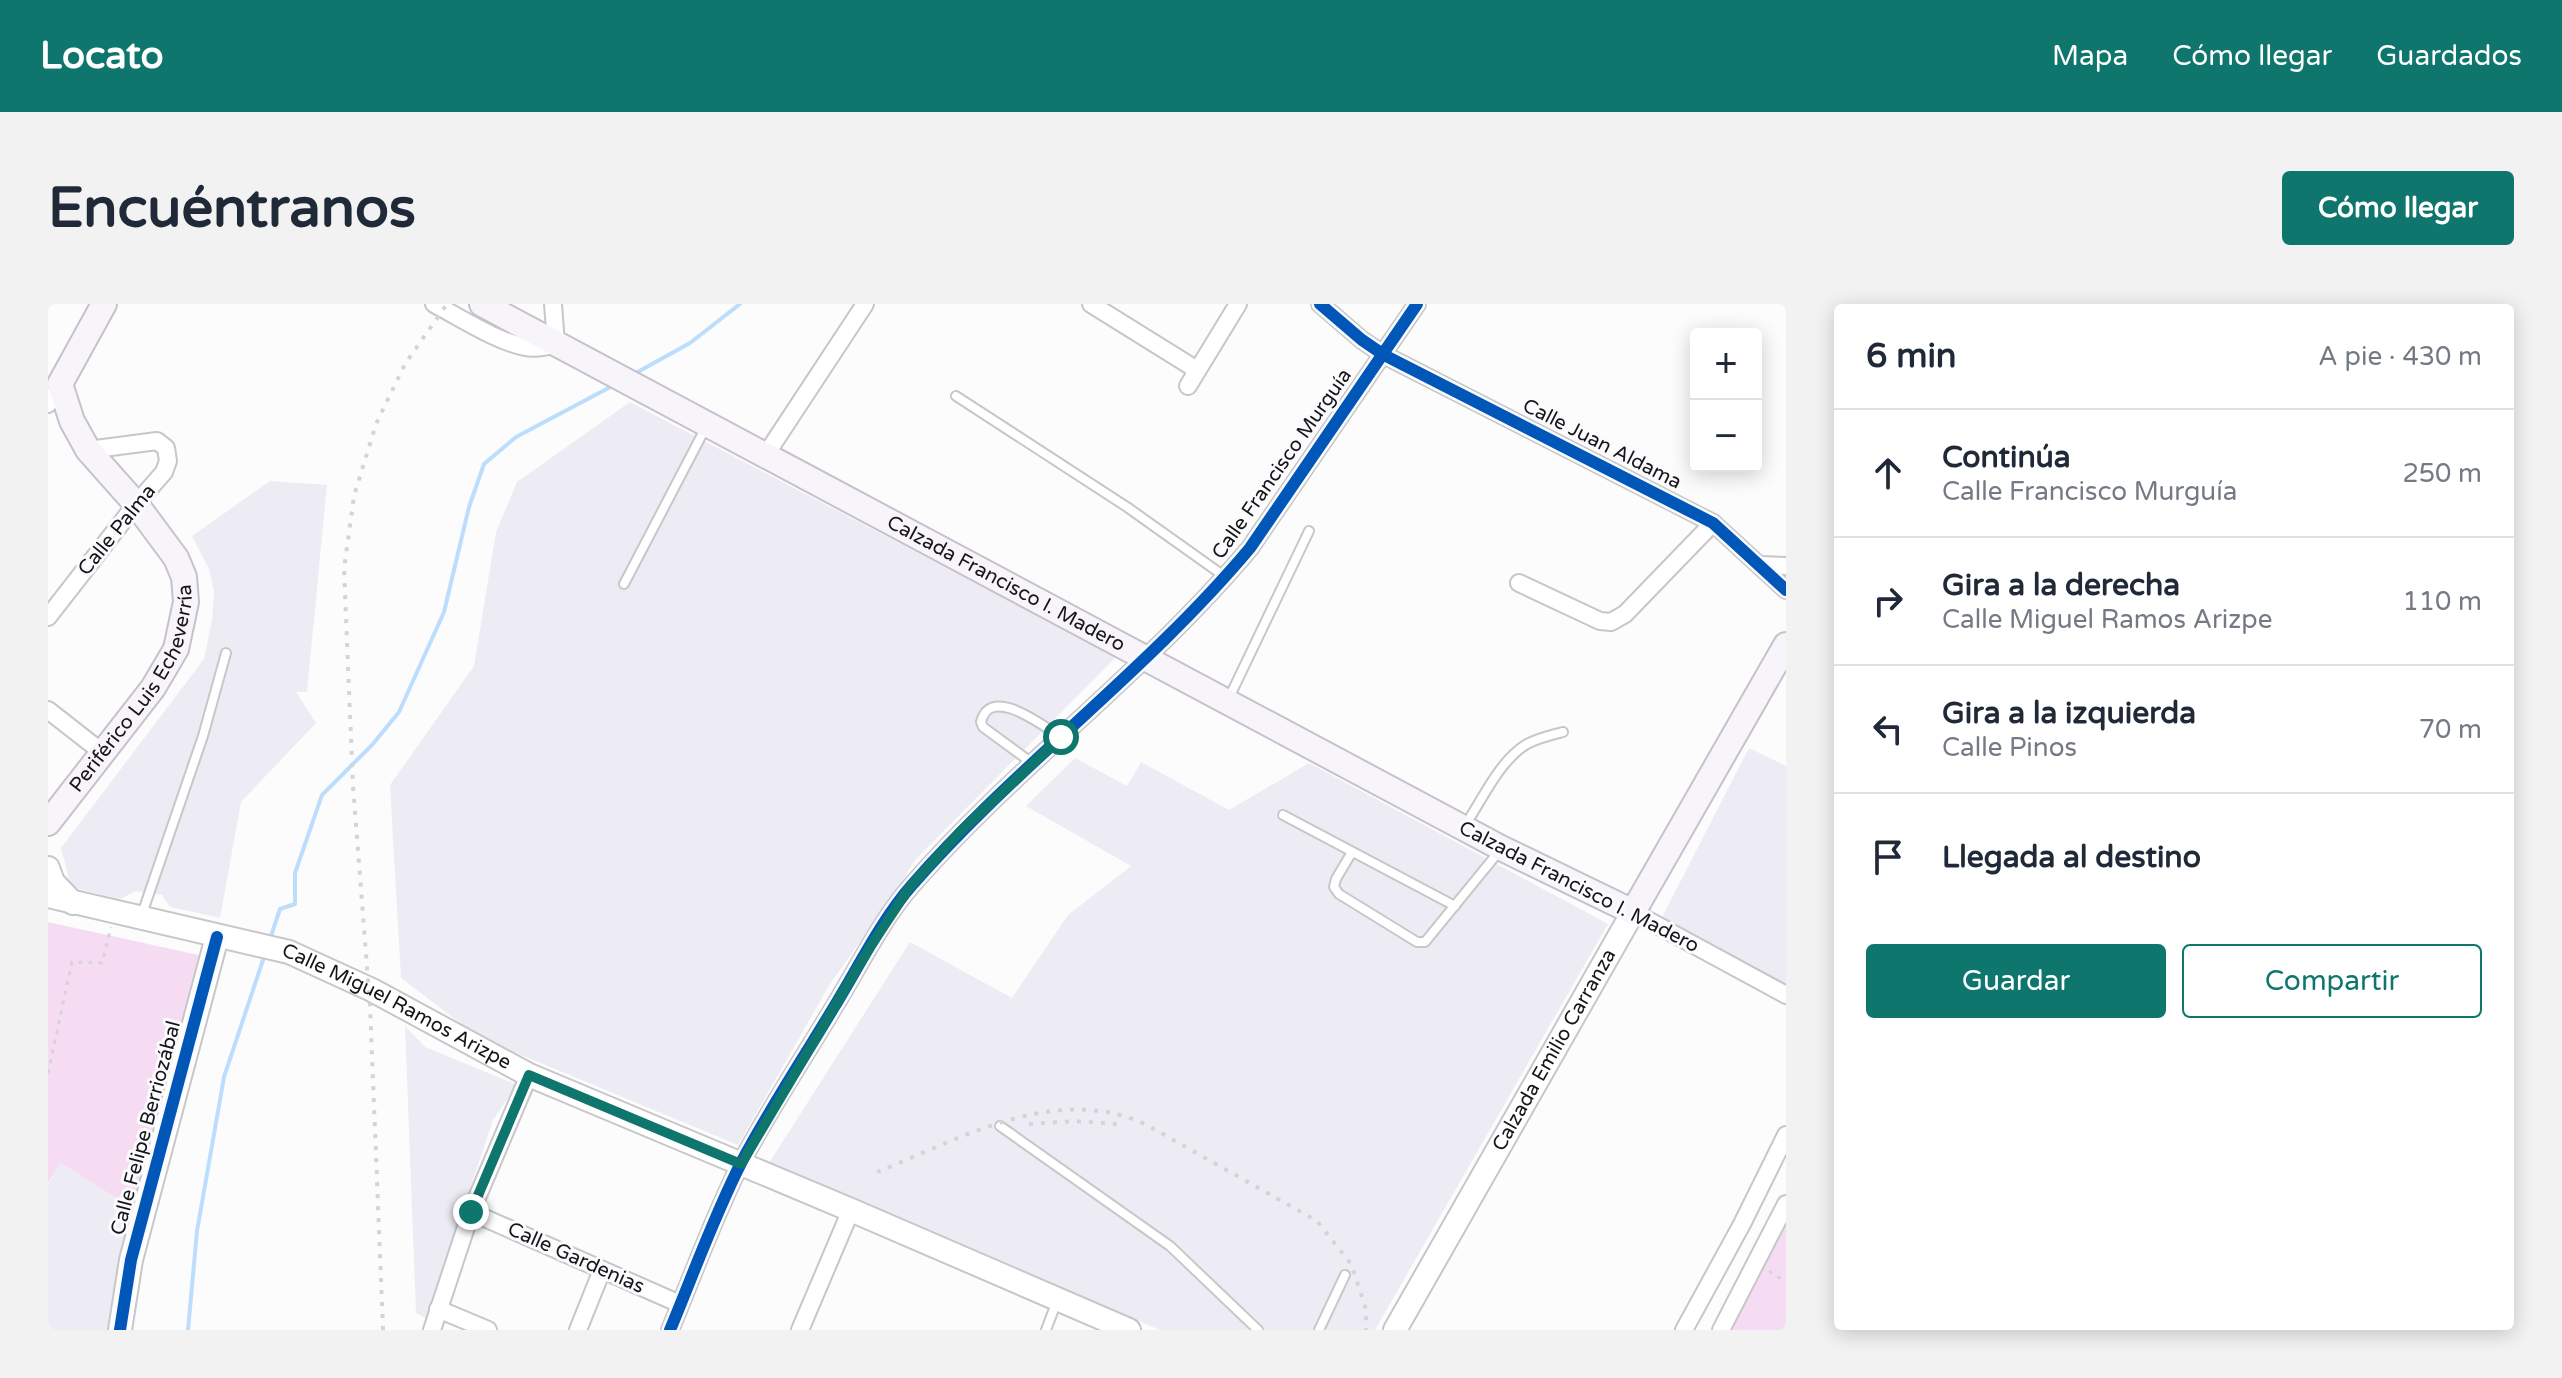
<!DOCTYPE html>
<html lang="es">
<meta charset="utf-8">
<style>
:root{--surface:#fff;--page:#f2f2f3;--text:#1f2937;--muted:#747a83;--line:#e0e1e3;--accent:#0f766e}
body{margin:0;font-family:"Varela Round",sans-serif;background:var(--page);color:var(--text)}
.controls{position:absolute;right:24px;top:24px;display:grid;overflow:hidden;border-radius:8px;box-shadow:0 4px 20px #0003}
.controls button{width:72px;height:72px;display:grid;place-items:center;padding:0;border:0;border-bottom:2px solid var(--line);background:var(--surface);color:var(--text);font:40px sans-serif}
.stop{position:absolute;width:24px;height:24px;margin:-18px;border:6px solid #0f766e;border-radius:50%;background:#fff}
.stop.end{background:#0f766e;border-color:#fff;box-shadow:0 2px 8px #0008}
.list{margin:0;padding:0;list-style:none}
h2{display:flex;justify-content:space-between;align-items:center;height:104px;margin:0;padding:0 32px;font-size:34px}
h2 small{font-size:26px;font-weight:400;color:var(--muted)}
.list li{display:grid;grid-template-columns:52px 1fr auto;gap:24px;align-items:center;box-sizing:border-box;height:128px;padding:0 32px;border-top:2px solid var(--line)}
.list b{display:block;font-size:30px;white-space:nowrap}
.list p{margin:0;font-size:26px;white-space:nowrap;color:var(--muted)}
.list em{font-size:26px;font-style:normal;color:var(--muted)}
.actions{display:flex;gap:16px;padding:24px 32px}
.actions a{flex:1;padding:18px 0;border:2px solid var(--accent);border-radius:8px;text-align:center;font-size:28px;color:var(--accent)}
.actions .main{background:var(--accent);color:#fff}
.icon{flex:none;width:44px;height:44px;fill:none;stroke:currentColor;stroke-width:2;stroke-linecap:round;stroke-linejoin:round}
.map{position:relative;flex:none;width:1738px;height:1026px;overflow:hidden;border-radius:8px}
header{display:flex;align-items:center;gap:48px;box-sizing:border-box;height:112px;padding:0 40px;background:var(--accent);color:#fff}
header strong{font-size:38px}
nav{display:flex;gap:44px;margin-inline-start:auto;font-size:28px}
.intro{display:flex;align-items:center;justify-content:space-between;box-sizing:border-box;height:192px;padding:0 48px}
h1{margin:0;font-size:56px}
.button{padding:20px 36px;border-radius:8px;background:var(--accent);color:#fff;font-size:28px;font-weight:700}
main{display:flex;gap:48px;padding:0 48px}
aside{flex:1;background:var(--surface);border-radius:8px;box-shadow:0 4px 20px #0003}
.map>svg:first-child{display:block}
</style>
<header>
<strong>Locato</strong>
<nav><a>Mapa</a><a>Cómo llegar</a><a>Guardados</a></nav>
</header>
<div class="intro"><h1>Encuéntranos</h1><a class="button">Cómo llegar</a></div>
<main>
<div class="map">
<svg width="1738" height="1026" viewBox="0 0 1738 1026">
<rect width="100%" height="100%" fill="#fcfcfd"/>
<g fill="#edecf4">
<path d="M582 98 1068 353 867 556 848 587 782 680 690 841 432 734 353 674 342 481 426 362 448 228 469 178Z"/>
<path d="M222 177 279 181 259 388H248L268 419 193 498 172 614 122 603 114 591 88 587 72 595 23 583 13 544 156 355 164 316 166 287 161 265 144 232Z"/>
<path d="M1701 444 1738 462V683L1610 621Z"/>
<path d="M1027 454 1079 482 1093 458 1181 506 1261 459 1560 620 1327 1026H1112L721 859 862 638 964 694 1020 611 1083 562 978 502Z"/>
<path d="M357 722 377 743 469 781 445 816 379 1015 368 1009Z"/>
<path d="M13 859 85 905 62 1006 61 1026H0V880Z"/>
</g>
<g fill="#f6dcf3">
<path d="M0 618 155 652 85 905 13 859 0 879Z"/>
<path d="M1738 902V1026H1674Z"/>
</g>
<g fill="none" stroke-linecap="round" stroke-linejoin="round">
<g stroke="#bcddfc" stroke-width="4">
<path d="M586 70 642 39 692 0"/>
<path d="M221 638 232 605 247 600V569L274 491 324 441 351 408 396 308 421 203 436 160 468 133 568 80"/>
<path d="M140 1026 149 927 176 773 217 650"/>
</g>
<g stroke="#c7c7c9" stroke-width="12">
<g id="lane">
<path d="M908 92 1079 203 1176 272"/>
<path d="M576 280 659 121"/>
<path d="M1180 396 1261 227"/>
<path d="M984 459 935 423 933 418C942 380 995 422 1013 433"/>
<path d="M1235 511 1407 602"/>
<path d="M1418 520C1435 494 1452 456 1479 440 1490 434 1503 431 1515 428"/>
<path d="M1304 548 1288 575 1286 583 1291 590 1369 638H1377L1453 545"/>
<path d="M93 613 155 432 178 349"/>
<path d="M952 822 1122 942 1210 1026"/>
<path d="M998 1026 1009 997"/>
<path d="M1271 1026 1297 971"/>
</g>
</g>
<g stroke="#c7c7c9" stroke-width="20">
<g id="street">
<path d="M386 0C413 14 448 37 477 43 487 45 498 43 508 40L505 0"/>
<path d="M1043 0 1149 66"/>
<path d="M1272 0 1314 36 1336 51 1665 219 1738 286"/>
<path d="M1140 82 1190 0"/>
<path d="M0 100 12 80"/>
<path d="M717 152 817 0"/>
<path d="M1713 261 1738 262"/>
<path d="M1471 279 1552 317 1563 318 1577 310 1665 219"/>
<path d="M0 313 88 200 116 168 120 157 118 144 109 137 40 146"/>
<path d="M0 406 55 449"/>
<path d="M1585 608 1738 691"/>
<path d="M423 908 632 1000"/>
<path d="M390 1005 440 1026"/>
<path d="M384 1026 423 908 481 771"/>
<path d="M530 1026 554 966"/>
<path d="M622 1026C645 971 666 912 693 859 721 806 755 755 786 703 810 664 834 615 864 581 969 461 1099 367 1202 244L1369 0"/>
<path d="M752 1026 803 906"/>
<path d="M1636 1026 1694 920 1738 831"/>
<path d="M1673 1026 1738 900"/>
</g>
</g>
<g stroke="#c7c7c9" stroke-width="26">
<g id="secondary">
<path d="M0 564 5 578 25 599"/>
<path id="s1" d="M0 592 241 648 324 686 481 771 803 906 1081 1026"/>
<path d="M72 1026 83 956 169 633"/>
<path id="s2" d="M1347 1026 1585 608"/>
</g>
</g>
<g stroke="#c6c1ca" stroke-width="28">
<g id="primary">
<path id="s3" d="M434 0 1453 544 1585 608 1738 341"/>
<path id="s4" d="M0 519 105 384 128 345 138 298 136 273 128 254 88 200 40 146 24 117 12 80 56 0"/>
</g>
</g>
<g stroke="#d4d4d5" stroke-width="3" stroke-dasharray="4 6" stroke-linecap="butt">
<path d="M0 769 24 658 54 659 63 623"/>
<path d="M1721 967 1738 978"/>
</g>
<use href="#lane" stroke="#fff" stroke-width="8"/>
<use href="#street" stroke="#fff" stroke-width="16"/>
<use href="#secondary" stroke="#fff" stroke-width="22"/>
<use href="#primary" stroke="#f8f5fa" stroke-width="24"/>
<g stroke="#d4d4d5" stroke-width="4" stroke-dasharray="4 8" stroke-linecap="butt">
<path d="M981 820 1027 817 1069 820"/>
<path d="M829 868C912 835 1007 779 1097 820L1269 917 1303 960 1318 1005V1026"/>
<path d="M335 1026 322 702 305 482 296 265 306 192 328 120 357 60 399 0"/>
</g>
<g stroke="#fbfbfe" stroke-width="17">
<g id="cycleway">
<path d="M1272 0 1314 36 1336 51 1665 219 1738 286"/>
<path d="M72 1026 83 956 169 633"/>
<path d="M622 1026C645 971 666 912 693 859 721 806 755 755 786 703 810 664 834 615 864 581 969 461 1099 367 1202 244L1369 0"/>
</g>
</g>
<use href="#cycleway" stroke="#0057b8" stroke-width="12"/>
</g>
<g fill="none" stroke-linecap="round" stroke-linejoin="round">
<path stroke="#0f766e" stroke-width="10" d="M423 908 481 771 693 860 822 643 861 584 912 528 1013 433"/>
</g>
<g text-anchor="middle" dominant-baseline="central" stroke-width="6" stroke-linejoin="round" paint-order="stroke">
<g font-size="20" fill="#161619" stroke="#fbfbfe">
<text transform="translate(1554 140) rotate(27)">Calle Juan Aldama</text>
<text transform="translate(1234 160) rotate(-55)">Calle Francisco Murguía</text>
<text transform="translate(69 226) rotate(-51)">Calle Palma</text>
<text stroke="none"><textPath href="#s3" startOffset="594">Calzada Francisco I. Madero</textPath></text>
<text stroke="none"><textPath href="#s4" startOffset="162">Periférico Luis Echeverría</textPath></text>
<text transform="translate(1531 583) rotate(27)">Calzada Francisco I. Madero</text>
<text stroke="none"><textPath href="#s1" startOffset="368">Calle Miguel Ramos Arizpe</textPath></text>
<text stroke="none"><textPath href="#s2" startOffset="322">Calzada Emilio Carranza</textPath></text>
<text transform="translate(98 824) rotate(-75)">Calle Felipe Berriozábal</text>
<text transform="translate(528 954) rotate(24)">Calle Gardenias</text>
</g>
</g>
</svg>
<div class="controls">
<button>+</button>
<button>−</button>
</div>
<div class="stop" style="left:1013px;top:433px"></div>
<div class="stop end" style="left:423px;top:908px"></div>
</div>
<aside>
<h2>6 min<small>A pie · 430 m</small></h2>
<ul class="list">
<li><svg class="icon" aria-label="ahead" viewBox="0 0 24 24"><path d="M12 20V5M6 11l6-6 6 6"/></svg><div><b>Continúa</b><p>Calle Francisco Murguía</p></div><em>250 m</em></li>
<li><svg class="icon" aria-label="right" viewBox="0 0 24 24"><path d="M7 20v-9h11M14 6l5 5-5 5"/></svg><div><b>Gira a la derecha</b><p>Calle Miguel Ramos Arizpe</p></div><em>110 m</em></li>
<li><svg class="icon" aria-label="left" viewBox="0 0 24 24"><path d="M17 20v-9H6M10 6l-5 5 5 5"/></svg><div><b>Gira a la izquierda</b><p>Calle Pinos</p></div><em>70 m</em></li>
<li><svg class="icon" aria-label="arrive" viewBox="0 0 24 24"><path d="M6 21V4h12l-3 4 3 4H6"/></svg><div><b>Llegada al destino</b></div></li>
</ul>
<div class="actions"><a class="main">Guardar</a><a>Compartir</a></div>
</aside>
</main>
